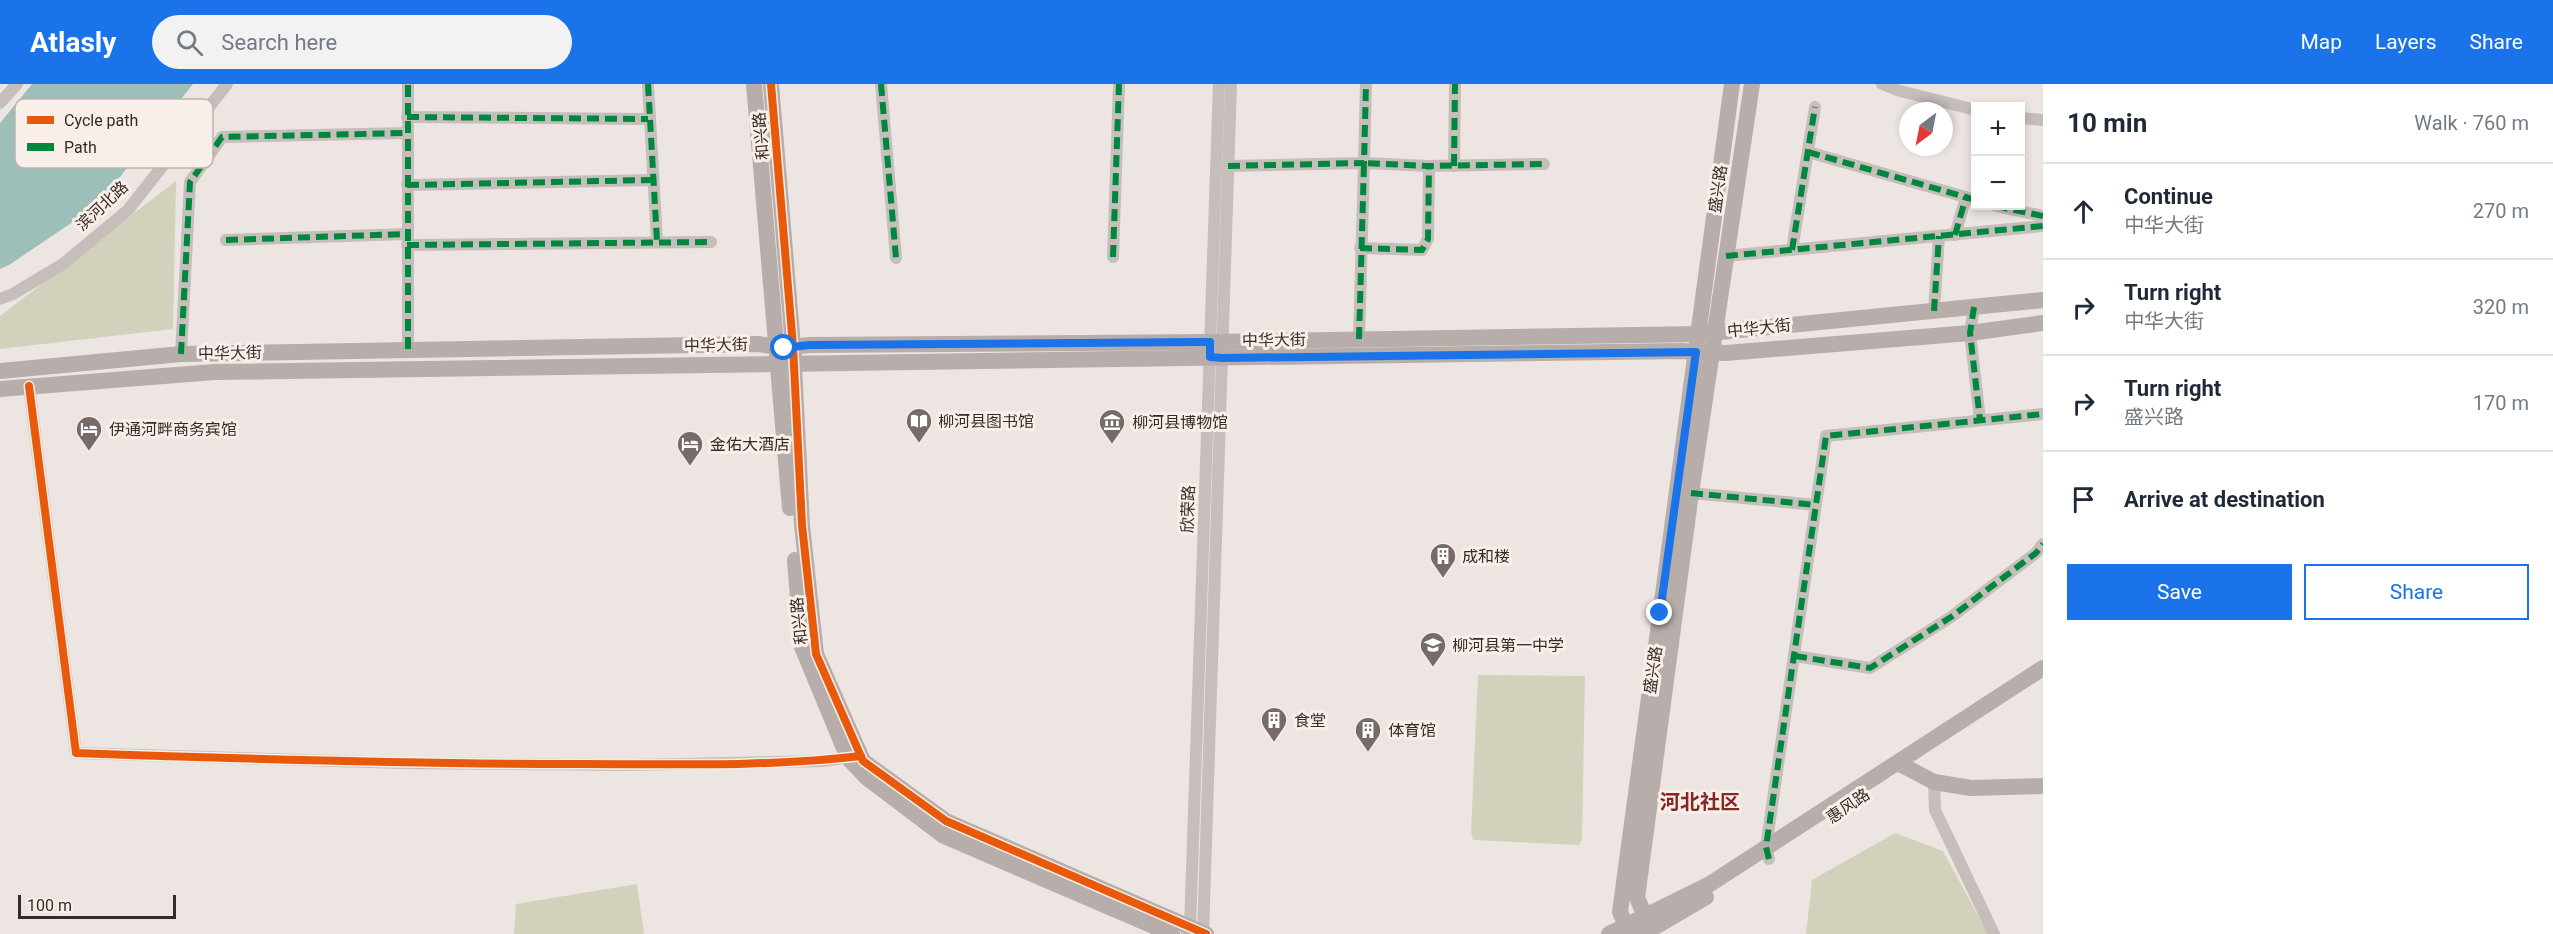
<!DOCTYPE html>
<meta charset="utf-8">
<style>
:root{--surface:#fff;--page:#f2f2f3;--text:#1f2937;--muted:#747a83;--line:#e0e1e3;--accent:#1a73e8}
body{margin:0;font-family:Roboto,"Noto Sans SC",sans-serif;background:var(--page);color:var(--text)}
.controls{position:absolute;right:18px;top:18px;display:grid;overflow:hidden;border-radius:0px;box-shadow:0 3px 9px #0003}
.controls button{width:54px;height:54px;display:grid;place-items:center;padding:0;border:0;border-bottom:2px solid var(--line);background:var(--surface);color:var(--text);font:30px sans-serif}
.compass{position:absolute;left:1899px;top:18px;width:54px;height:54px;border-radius:50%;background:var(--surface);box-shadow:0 3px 9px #0003;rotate:212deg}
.scale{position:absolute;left:18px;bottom:15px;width:158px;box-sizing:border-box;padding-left:6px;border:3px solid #372a29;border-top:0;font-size:16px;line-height:21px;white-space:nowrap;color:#372a29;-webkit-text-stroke:4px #f9efe9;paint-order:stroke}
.stop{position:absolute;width:18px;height:18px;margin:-14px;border:4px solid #1a73e8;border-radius:50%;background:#fff}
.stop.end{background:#1a73e8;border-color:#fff;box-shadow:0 2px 6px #0008}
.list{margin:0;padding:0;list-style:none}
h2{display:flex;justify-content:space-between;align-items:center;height:78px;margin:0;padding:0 24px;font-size:26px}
h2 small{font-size:20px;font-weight:400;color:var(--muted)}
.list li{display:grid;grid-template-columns:39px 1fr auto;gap:18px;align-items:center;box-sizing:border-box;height:96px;padding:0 24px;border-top:2px solid var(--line)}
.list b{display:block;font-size:22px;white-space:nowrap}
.list p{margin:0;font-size:20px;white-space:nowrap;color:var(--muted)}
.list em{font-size:20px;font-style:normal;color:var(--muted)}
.actions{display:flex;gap:12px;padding:18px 24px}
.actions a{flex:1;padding:14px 0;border:2px solid var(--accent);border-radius:0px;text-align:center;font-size:21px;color:var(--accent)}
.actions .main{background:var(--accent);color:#fff}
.icon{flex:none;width:33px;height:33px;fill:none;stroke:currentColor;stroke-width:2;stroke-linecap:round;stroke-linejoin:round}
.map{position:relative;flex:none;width:2043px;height:850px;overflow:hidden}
header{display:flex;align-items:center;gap:36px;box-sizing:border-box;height:84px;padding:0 30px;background:var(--accent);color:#fff}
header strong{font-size:28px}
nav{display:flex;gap:33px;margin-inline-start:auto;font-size:21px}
.search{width:420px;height:54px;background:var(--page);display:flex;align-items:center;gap:15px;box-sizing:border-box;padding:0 21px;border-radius:33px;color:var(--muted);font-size:22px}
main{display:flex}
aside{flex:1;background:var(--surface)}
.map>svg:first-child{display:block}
</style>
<header>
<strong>Atlasly</strong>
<div class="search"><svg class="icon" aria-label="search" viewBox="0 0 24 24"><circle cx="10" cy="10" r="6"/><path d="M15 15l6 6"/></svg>Search here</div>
<nav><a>Map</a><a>Layers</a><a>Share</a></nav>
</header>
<main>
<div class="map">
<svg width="2043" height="850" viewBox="0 0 2043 850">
<rect width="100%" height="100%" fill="#ede5e2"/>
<g fill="#d2d1bc">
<path d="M176 97 173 245 0 265V232Z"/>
<path d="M1478 591 1585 592 1582 755 1579 761 1473 756 1471 748Z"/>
<path d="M1895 749 1943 767 1988 850H1806L1812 796Z"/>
<path d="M637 800 644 850H514L516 820Z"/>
</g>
<path fill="#9ebfb9" d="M32 0H193L98 121 9 181 0 185V39Z"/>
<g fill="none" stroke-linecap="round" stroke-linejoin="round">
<g stroke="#c6bebb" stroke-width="12">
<path d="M648 0 657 157"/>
<path d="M881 0 896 174"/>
<path d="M1882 0 1900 7 1976 26"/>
<path d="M0 19 17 0"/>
<path d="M407 33 648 35"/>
<path d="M2020 34 2043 36"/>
<path d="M1808 68 1976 116"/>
<path d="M1228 82 1364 79 1366 0"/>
<path d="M1454 82 1455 0"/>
<path d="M407 101 653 96"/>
<path d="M1996 122 2043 132"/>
<path d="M1955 151 1966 113"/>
<path d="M226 156 407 150"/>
<path d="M407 161 711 158"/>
<path d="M1360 164 1422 166 1428 155 1429 82"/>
<path d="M1792 166 1815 23"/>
<path d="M1726 172 2043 142"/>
<path d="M1113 173 1119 0"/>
<path d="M0 215 13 210 63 180 128 126 227 0"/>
<path d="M1974 223 1970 249 1980 336"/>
<path d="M1934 227 1939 152"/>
<path d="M1359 255 1364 79 1429 82 1544 80"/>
<path d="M408 265V0"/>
<path d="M181 270 190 98 222 53 407 49"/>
<path d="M29 302 76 669 401 679 626 681 821 677 853 673"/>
<path d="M1691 409 1816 421"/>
<path d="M1795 572 1870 584 1951 533 2036 469 2043 460"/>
<path d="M1934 698 1935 726 1994 850"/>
<path d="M1769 775 1766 763 1826 352 2043 330"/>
<path d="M1187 850 1190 844 1219 0"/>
<path d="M1203 850 1231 0"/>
</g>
<g stroke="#b7aeab" stroke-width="16">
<path d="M754 0 790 424"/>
<path d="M771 0 793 262 802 441 816 570 863 677 946 737 1206 850"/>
<path d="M0 287 181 270 758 260 784 264 809 261 1210 258 1700 250 2043 216"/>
<path d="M0 305 214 288 1682 267 1726 269 1970 249 2043 239"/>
<path d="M795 476 802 563 848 674 866 693 944 752 1172 850"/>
<path d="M1898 679 1934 698 1971 704 2043 702"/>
<path d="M1651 845 1637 814 1691 409 1752 0"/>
<path d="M1609 850 1710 800 2043 584"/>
<path d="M1630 850 1620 828 1732 0"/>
<path d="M1643 850 1706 813"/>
</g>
<g stroke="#00873e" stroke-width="6" stroke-dasharray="12 6" stroke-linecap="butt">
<path d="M648 0 657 157"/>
<path d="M881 0 896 174"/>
<path d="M407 33 648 35"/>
<path d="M1808 68 1976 116"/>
<path d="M1228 82 1364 79 1366 0"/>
<path d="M1454 82 1455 0"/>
<path d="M407 101 653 96"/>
<path d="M1996 122 2043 132"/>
<path d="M1955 151 1966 113"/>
<path d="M226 156 407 150"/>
<path d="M407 161 711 158"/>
<path d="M1360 164 1422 166 1428 155 1429 82"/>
<path d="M1792 166 1815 23"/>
<path d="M1726 172 2043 142"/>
<path d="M1113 173 1119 0"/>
<path d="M1974 223 1970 249 1980 336"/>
<path d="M1934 227 1939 152"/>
<path d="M1359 255 1364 79 1429 82 1544 80"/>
<path d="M408 265V0"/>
<path d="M181 270 190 98 222 53 407 49"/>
<path d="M1691 409 1816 421"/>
<path d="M1795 572 1870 584 1951 533 2036 469 2043 460"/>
<path d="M1769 775 1766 763 1826 352 2043 330"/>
</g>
<g stroke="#f9efe9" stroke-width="11">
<g id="cycleway">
<path d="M771 0 793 262 802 441 816 570 863 677 946 737 1206 850"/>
<path d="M29 302 76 669C244 675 412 680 580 680 673 680 768 683 861 672"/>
</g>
</g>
<use href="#cycleway" stroke="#e8590c" stroke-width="8"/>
</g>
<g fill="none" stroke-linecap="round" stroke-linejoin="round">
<path stroke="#1a73e8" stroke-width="8" d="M784 264 809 261 1198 258H1210V273L1222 274 1696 268 1660 529"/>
</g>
<defs>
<g id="library-pin" transform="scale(1.35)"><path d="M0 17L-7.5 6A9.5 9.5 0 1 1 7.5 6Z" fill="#776b6a" stroke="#f9efe9"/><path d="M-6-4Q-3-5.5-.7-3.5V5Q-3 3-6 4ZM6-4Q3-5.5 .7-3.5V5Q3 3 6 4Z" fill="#fff"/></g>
<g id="museum-pin" transform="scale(1.35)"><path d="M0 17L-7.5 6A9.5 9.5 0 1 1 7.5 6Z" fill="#776b6a" stroke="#f9efe9"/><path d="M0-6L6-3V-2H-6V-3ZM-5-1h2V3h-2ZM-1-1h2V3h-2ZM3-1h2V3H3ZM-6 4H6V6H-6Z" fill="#fff"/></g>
<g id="hotel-pin" transform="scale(1.35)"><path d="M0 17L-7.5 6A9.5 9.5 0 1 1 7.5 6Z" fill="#776b6a" stroke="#f9efe9"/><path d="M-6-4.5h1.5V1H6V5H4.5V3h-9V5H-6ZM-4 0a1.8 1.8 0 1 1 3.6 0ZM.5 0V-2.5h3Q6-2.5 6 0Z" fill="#fff"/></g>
<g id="building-pin" transform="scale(1.35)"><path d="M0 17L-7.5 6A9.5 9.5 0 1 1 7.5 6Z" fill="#776b6a" stroke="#f9efe9"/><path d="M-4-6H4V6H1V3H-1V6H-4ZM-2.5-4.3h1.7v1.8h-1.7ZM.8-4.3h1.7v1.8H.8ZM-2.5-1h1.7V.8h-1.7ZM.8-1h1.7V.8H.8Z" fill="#fff"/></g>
<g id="school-pin" transform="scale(1.35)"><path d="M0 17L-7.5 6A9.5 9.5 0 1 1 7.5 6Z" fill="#776b6a" stroke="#f9efe9"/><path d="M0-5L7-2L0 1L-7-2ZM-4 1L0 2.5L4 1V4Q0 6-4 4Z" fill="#fff"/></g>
</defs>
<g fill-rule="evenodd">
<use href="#library-pin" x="919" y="337"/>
<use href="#museum-pin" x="1112" y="338"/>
<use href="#hotel-pin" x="89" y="345"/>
<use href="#hotel-pin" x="690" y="360"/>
<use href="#building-pin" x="1443" y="472"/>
<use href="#school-pin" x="1433" y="561"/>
<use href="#building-pin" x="1274" y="636"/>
<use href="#building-pin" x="1368" y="646"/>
</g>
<g text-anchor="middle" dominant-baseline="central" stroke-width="6" stroke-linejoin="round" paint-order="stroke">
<g font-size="16" fill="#372a29" stroke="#f9efe9">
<text transform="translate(761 52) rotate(-95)">和兴路</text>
<text transform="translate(1718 105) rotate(-82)">盛兴路</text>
<text transform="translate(102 122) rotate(-43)">滨河北路</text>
<text transform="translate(1759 244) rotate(-6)">中华大街</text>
<text transform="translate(1274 256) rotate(-1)">中华大街</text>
<text transform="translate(716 261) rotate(-1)">中华大街</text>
<text transform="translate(230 269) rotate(-1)">中华大街</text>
<text transform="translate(1188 425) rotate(-88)">欣荣路</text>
<text transform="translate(799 537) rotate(-96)">和兴路</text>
<text transform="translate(1653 586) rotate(-82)">盛兴路</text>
<text transform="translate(1848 722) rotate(-34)">惠风路</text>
</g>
<g font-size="16" fill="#372a29" stroke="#f9efe9" text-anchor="start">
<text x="938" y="337">柳河县图书馆</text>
<text x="1132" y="338">柳河县博物馆</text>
<text x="109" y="345">伊通河畔商务宾馆</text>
<text x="710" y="360">金佑大酒店</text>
<text x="1462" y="472">成和楼</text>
<text x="1452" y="561">柳河县第一中学</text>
<text x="1294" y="636">食堂</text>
<text x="1388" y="646">体育馆</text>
</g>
<g font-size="20" font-weight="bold" fill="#852723" stroke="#f9efe9">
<text x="1700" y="718">河北社区</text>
</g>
</g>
<rect x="15" y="15" width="198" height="69" rx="9" fill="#f9efe9" stroke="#bfb4af" stroke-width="1.5"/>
<rect x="27" y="32" width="27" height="8" fill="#e8590c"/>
<rect x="27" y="59" width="27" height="8" fill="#00873e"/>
<g font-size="16" fill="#372a29">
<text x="64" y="42">Cycle path</text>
<text x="64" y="69">Path</text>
</g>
</svg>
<div class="controls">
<button>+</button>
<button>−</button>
</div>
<svg class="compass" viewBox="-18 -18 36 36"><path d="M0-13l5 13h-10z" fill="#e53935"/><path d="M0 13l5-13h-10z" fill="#747a83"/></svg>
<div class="scale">100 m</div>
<div class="stop" style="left:784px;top:264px"></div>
<div class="stop end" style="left:1660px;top:529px"></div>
</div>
<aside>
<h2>10 min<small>Walk · 760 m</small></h2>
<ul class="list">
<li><svg class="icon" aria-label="ahead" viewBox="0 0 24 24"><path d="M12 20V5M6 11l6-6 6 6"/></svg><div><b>Continue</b><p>中华大街</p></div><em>270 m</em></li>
<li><svg class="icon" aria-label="right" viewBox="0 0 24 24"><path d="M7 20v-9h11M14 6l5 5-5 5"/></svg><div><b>Turn right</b><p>中华大街</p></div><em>320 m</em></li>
<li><svg class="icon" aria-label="right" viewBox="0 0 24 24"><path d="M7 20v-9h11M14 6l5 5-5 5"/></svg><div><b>Turn right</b><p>盛兴路</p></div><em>170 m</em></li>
<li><svg class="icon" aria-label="arrive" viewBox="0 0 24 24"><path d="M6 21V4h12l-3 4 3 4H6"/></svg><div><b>Arrive at destination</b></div></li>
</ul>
<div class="actions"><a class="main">Save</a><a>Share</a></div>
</aside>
</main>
